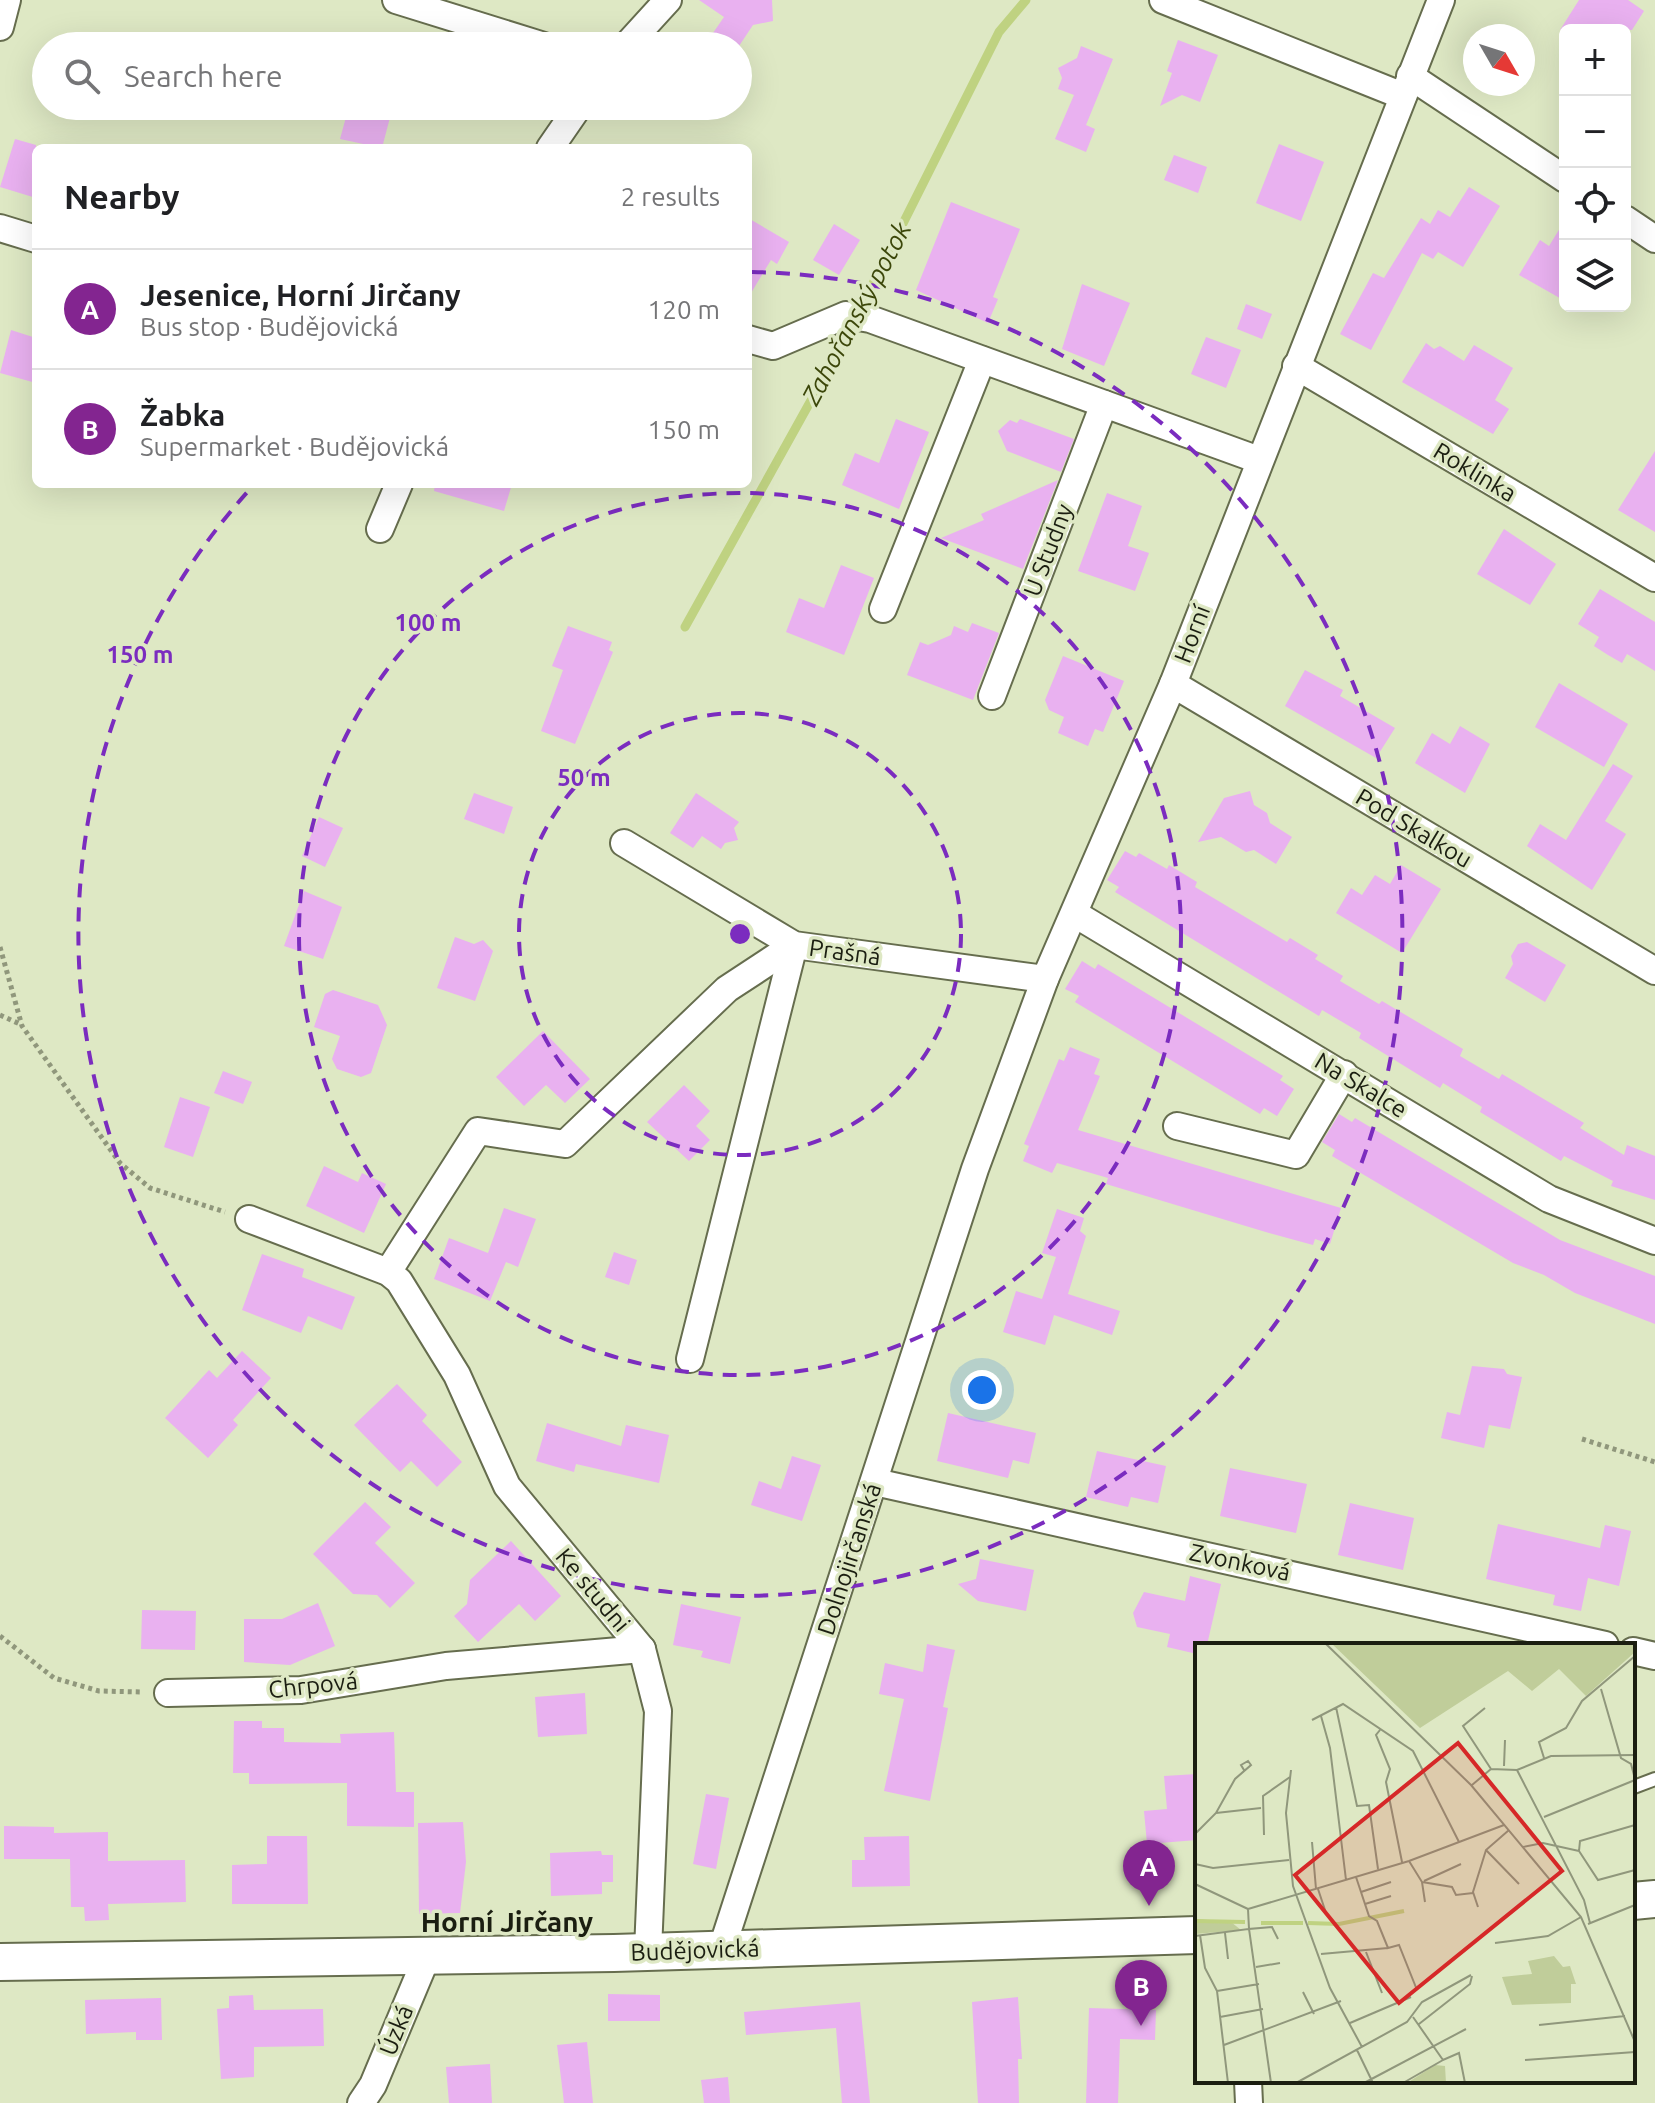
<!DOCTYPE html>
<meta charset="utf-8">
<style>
:root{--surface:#fff;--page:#f6f6f6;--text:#202124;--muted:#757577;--line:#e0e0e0;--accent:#832590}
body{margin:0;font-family:Ubuntu,sans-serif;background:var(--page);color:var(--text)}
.controls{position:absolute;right:24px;top:24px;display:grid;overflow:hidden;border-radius:12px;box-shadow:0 8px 32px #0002}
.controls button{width:72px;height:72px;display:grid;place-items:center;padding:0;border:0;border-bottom:2px solid var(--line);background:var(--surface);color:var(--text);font:40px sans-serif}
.compass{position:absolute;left:1463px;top:24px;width:72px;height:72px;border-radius:50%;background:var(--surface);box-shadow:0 8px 32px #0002;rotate:129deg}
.you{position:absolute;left:982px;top:1390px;width:28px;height:28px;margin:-20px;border:6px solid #fff;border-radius:50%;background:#1a73e8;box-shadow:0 0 0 12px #1a73e833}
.badge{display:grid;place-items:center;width:52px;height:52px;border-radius:50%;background:var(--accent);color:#fff;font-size:26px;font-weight:700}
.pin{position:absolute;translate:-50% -66px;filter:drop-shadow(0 2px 4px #0008)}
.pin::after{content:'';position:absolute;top:42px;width:28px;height:24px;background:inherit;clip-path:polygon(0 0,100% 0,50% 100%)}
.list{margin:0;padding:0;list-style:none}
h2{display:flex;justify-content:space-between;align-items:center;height:104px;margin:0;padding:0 32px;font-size:34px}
h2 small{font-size:26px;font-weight:400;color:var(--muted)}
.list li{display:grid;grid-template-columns:52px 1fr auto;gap:24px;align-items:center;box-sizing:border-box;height:120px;padding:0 32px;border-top:2px solid var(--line)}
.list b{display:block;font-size:30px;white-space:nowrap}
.list p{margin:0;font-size:26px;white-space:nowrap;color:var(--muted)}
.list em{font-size:26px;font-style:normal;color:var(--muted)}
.icon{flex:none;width:44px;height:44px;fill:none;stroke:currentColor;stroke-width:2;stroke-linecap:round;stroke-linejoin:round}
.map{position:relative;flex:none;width:1655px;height:2103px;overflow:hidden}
.search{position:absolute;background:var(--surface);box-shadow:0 8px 32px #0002;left:32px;top:32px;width:720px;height:88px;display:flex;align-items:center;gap:20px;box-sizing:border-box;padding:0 28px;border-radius:44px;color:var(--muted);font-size:30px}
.panel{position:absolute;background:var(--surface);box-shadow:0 8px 32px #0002;left:32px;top:144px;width:720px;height:344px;border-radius:12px}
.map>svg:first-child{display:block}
</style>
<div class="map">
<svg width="1655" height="2103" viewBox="0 0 1655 2103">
<rect width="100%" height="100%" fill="#dee8c4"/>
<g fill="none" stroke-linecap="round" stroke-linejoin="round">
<path stroke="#bfd281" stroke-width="9" d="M685 627 844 341 999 32 1026 0"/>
</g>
<g fill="#e9b1f0">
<path d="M699 0H772L773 21 753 25 739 46H704L724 17Z"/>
<path d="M1579 0H1628L1644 11 1632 30H1560Z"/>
<path d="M1178 40 1218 55 1200 102 1182 95 1160 106 1172 73 1167 71Z"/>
<path d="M1081 46 1113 59 1086 125 1095 129 1086 152 1055 139 1074 95 1058 89 1062 78 1058 68 1077 58Z"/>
<path d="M349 106H393L382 148 340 139Z"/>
<path d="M15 139 36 145V198L0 187Z"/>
<path d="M1279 144 1324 162 1301 221 1256 203Z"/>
<path d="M1174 155 1207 167 1198 193 1164 180Z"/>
<path d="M1469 187 1500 206 1463 267 1438 252 1433 259 1422 253 1371 350 1340 334 1373 273 1384 278 1421 218 1430 224 1438 210 1450 217Z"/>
<path d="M951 202 1020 229 993 297 998 299 988 323 916 290Z"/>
<path d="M748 218 789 242 777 264 771 260 748 298Z"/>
<path d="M1565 220V301L1519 275 1540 240 1549 246Z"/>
<path d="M834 224 860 240 839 275 813 260Z"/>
<path d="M1082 284 1130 303 1104 366 1062 349Z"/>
<path d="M1246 304 1272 314 1262 339 1237 329Z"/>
<path d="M11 330 36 338V383L0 373Z"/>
<path d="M1206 337 1241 350 1226 388 1191 374Z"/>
<path d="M1426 343 1434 349 1440 346 1464 361 1474 345 1513 368 1495 400 1509 409 1493 434 1402 382Z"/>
<path d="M896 419 929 432 899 509 842 485 855 453 879 463Z"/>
<path d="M1020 419 1074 439 1061 472 1007 451 998 431 1010 420 1017 423Z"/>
<path d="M1655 451V532L1618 510Z"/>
<path d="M1058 480 1023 569 941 538 984 520 981 514Z"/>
<path d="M435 484H512L504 511 434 491Z"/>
<path d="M1107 493 1142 506 1128 546 1149 553 1135 591 1078 571Z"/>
<path d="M1504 529 1556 564 1530 605 1477 574Z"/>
<path d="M841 565 874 578 844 655 786 632 799 598 824 608Z"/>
<path d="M1600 589 1655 622V671L1627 654 1622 663 1608 655 1594 646 1599 637 1578 624Z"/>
<path d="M972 623 999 633 973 700 907 675 920 642 928 645 951 635 954 626 968 632Z"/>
<path d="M568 626 612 642 609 650 613 652 575 744 541 731 563 670 552 666Z"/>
<path d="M1063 656 1124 681 1103 732 1095 729 1088 746 1058 733 1064 717 1049 710 1045 700Z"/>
<path d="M1305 670 1343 690 1340 696 1395 728 1376 758 1285 706Z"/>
<path d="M1559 683 1628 724 1604 767 1535 727Z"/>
<path d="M1460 726 1490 744 1465 793 1415 763 1432 733 1450 744Z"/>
<path d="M1613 764 1633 776 1605 821 1626 834 1592 890 1527 846 1540 824 1566 840Z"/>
<path d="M1250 791 1254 805 1267 813 1270 823 1292 837 1276 864 1254 850 1246 852 1221 837 1198 842 1224 798Z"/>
<path d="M474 793 513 807 504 834 464 819Z"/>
<path d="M696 793 739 822 734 828 738 840 725 843 721 849 702 836 693 848 670 833Z"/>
<path d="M319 817 343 828 325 867 302 856Z"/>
<path d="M1125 851 1136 857 1139 853 1167 869 1169 865 1197 882 1195 887 1287 942 1290 938 1318 955 1315 959 1343 976 1340 981 1379 1004 1382 1001 1463 1049 1460 1056 1499 1079 1502 1074 1584 1123 1580 1128 1624 1155 1627 1145 1655 1156V1200L1611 1186 1613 1181 1564 1156 1561 1161 1480 1112 1482 1107 1443 1083 1440 1088 1359 1038 1361 1033 1322 1010 1319 1016 1115 892 1119 887 1107 880Z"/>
<path d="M1401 865 1441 889 1402 953 1336 913 1351 888 1362 895 1375 875 1390 884Z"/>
<path d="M304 891 342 907 323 959 284 946Z"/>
<path d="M455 937 474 944 483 940 493 951 475 1001 437 988Z"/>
<path d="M1527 942 1566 965 1545 1002 1505 978 1513 964 1511 956 1518 944Z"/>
<path d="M1082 961 1095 969 1098 964 1283 1076 1280 1080 1294 1089 1277 1116 1264 1108 1260 1114 1075 1002 1079 996 1065 989Z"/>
<path d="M333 990 378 1005 387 1025 371 1073 361 1077 337 1069 332 1059 340 1036 314 1027 325 994Z"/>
<path d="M543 1031 590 1079 565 1103 546 1085 524 1106 496 1077Z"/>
<path d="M1070 1047 1100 1059 1094 1074 1100 1076 1078 1130 1341 1208 1330 1244 1315 1239 1313 1245 1269 1233 1106 1184 1108 1178 1057 1163 1052 1173 1023 1161 1029 1146 1024 1144 1059 1059 1064 1061Z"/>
<path d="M223 1071 252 1082 243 1104 214 1093Z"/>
<path d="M684 1085 710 1111 696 1126 710 1140 689 1161 647 1122Z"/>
<path d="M180 1097 210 1107 193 1157 164 1147Z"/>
<path d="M1339 1114 1352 1122 1355 1118 1560 1240 1655 1276V1324L1575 1293 1544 1275 1513 1263 1332 1156 1335 1150 1322 1142Z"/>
<path d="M324 1166 358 1182 362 1173 386 1184 364 1233 306 1206Z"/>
<path d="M504 1208 536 1219 518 1267 506 1262 490 1301 434 1279 449 1238 488 1253Z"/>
<path d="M1057 1209 1084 1218 1080 1231 1086 1236 1068 1294 1120 1311 1112 1335 1054 1315 1045 1345 1003 1332 1016 1291 1042 1299 1056 1257 1042 1253Z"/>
<path d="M614 1252 637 1260 629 1285 605 1277Z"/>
<path d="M262 1254 304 1269 302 1277 355 1297 342 1330 308 1316 301 1333 242 1310Z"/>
<path d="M242 1351 271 1378 233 1420 238 1425 208 1458 165 1418 209 1370 217 1378Z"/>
<path d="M1472 1366 1504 1369 1507 1374 1522 1377 1510 1429 1489 1425 1484 1448 1441 1438 1447 1412 1460 1415Z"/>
<path d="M397 1384 427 1415 422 1421 462 1462 437 1487 411 1461 400 1472 354 1425Z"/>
<path d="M948 1413 1036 1433 1029 1464 1013 1460 1008 1478 937 1461Z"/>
<path d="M547 1423 621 1446 626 1425 669 1435 659 1483 576 1464 574 1472 536 1461Z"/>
<path d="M1097 1451 1166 1466 1158 1503 1131 1497 1128 1507 1086 1497Z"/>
<path d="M792 1456 821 1465 802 1521 751 1505 759 1481 781 1489Z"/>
<path d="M1230 1468 1307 1484 1296 1533 1220 1516Z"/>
<path d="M365 1502 391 1527 375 1543 415 1583 390 1608 377 1595 353 1594 313 1554Z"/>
<path d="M1350 1503 1414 1518 1403 1570 1338 1555Z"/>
<path d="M1498 1524 1600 1548 1605 1525 1631 1531 1619 1586 1588 1578 1581 1611 1553 1605 1555 1595 1486 1579Z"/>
<path d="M511 1541 561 1596 535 1621 519 1604 478 1642 454 1616 467 1604 470 1580Z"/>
<path d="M980 1559 1034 1570 1026 1611 978 1601 958 1584 976 1579Z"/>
<path d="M1190 1576 1221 1584 1207 1645H1197V1654L1167 1647 1170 1634 1137 1627 1133 1613 1144 1592 1185 1601Z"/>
<path d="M318 1603 335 1646 290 1665 244 1662V1619H282Z"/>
<path d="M681 1604 741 1617 730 1664 701 1657 703 1651 673 1645Z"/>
<path d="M142 1610 196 1611 195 1650 141 1649Z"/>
<path d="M927 1644 955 1650 943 1707 948 1708 930 1801 884 1791 904 1699 879 1694 885 1663 923 1672Z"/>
<path d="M585 1693 587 1734 538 1737 535 1697Z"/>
<path d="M234 1721H262V1728H284V1742L341 1743 340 1734 394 1732 396 1792H414V1827L347 1826V1783L249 1784V1773H233Z"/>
<path d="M1197 1774V1840L1147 1844 1144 1811 1167 1809 1164 1776Z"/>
<path d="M706 1794 729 1798 716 1869 693 1864Z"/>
<path d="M463 1822 466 1862 460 1913 419 1914 418 1823Z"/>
<path d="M4 1826 54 1827V1833L108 1832V1861L185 1860 186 1902 108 1904 109 1920 85 1921 84 1907H71L70 1859H4Z"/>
<path d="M267 1836H307L308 1904H232V1865L267 1864Z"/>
<path d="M909 1836 910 1886 852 1887V1860H865L864 1837Z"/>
<path d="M601 1851 602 1855H613V1882H602V1894L551 1896 550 1853Z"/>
<path d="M608 1994 660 1995V2021H608Z"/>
<path d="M253 1995 254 2010 323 2009 324 2046 254 2047V2077L221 2079 217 2009 229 2008V1996Z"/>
<path d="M1018 1997 1022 2059H1018L1019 2103H978L972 2002Z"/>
<path d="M161 1998 162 2040H136V2032L86 2034 85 2000Z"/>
<path d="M860 2002 870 2103H842L836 2028 746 2035 744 2012Z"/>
<path d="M1089 2008 1156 2010 1155 2040 1120 2039 1118 2103H1086Z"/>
<path d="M587 2042 593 2103H564L557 2045Z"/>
<path d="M490 2064 492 2103H449L446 2067Z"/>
<path d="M728 2077 730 2103H704L701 2080Z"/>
</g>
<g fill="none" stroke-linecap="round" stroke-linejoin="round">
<g stroke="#666d4e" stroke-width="16">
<path id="service" d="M1634 1787 1655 1779"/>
</g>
<g stroke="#666d4e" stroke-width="30">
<g id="minor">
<path d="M396 0 544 46"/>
<path d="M1163 0 1403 96"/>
<path d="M0 27 7 0"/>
<path d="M626 46 668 0"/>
<path d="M1410 76 1565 179"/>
<path d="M550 148 579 106"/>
<path d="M1625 219 1655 239"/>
<path d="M0 228 36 239"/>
<path d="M748 339 773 346 846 315 870 319 1259 460"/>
<path d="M1296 366 1655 578"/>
<path d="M380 529 399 484"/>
<path d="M883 609 982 360"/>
<path d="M1173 684 1655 971"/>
<path d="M992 696 1104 404"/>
<path d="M624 843 794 945 1045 979"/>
<path d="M1075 914 1549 1199 1655 1241"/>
<path d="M1177 1126 1296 1155 1344 1074"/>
<path d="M249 1219 388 1272 399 1281 457 1375 507 1486 642 1649 658 1711 648 1951"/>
<path d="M388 1272 478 1131 565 1144 727 989 794 945"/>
<path d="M690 1359 794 945"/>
<path d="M875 1482 1605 1645"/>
<path d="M1633 1651 1655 1656"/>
<path d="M168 1693 301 1690 446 1666 642 1649"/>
<path d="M722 1948 975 1169 1045 979 1173 684 1441 0"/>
<path d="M1248 2081 1249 2103"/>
<path d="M361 2103 373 2085 428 1954"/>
</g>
</g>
<g stroke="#666d4e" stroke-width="40">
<g id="secondary">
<path d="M1633 1901 1655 1899"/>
<path d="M0 1962 614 1953 1197 1935"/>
</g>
</g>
<g stroke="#90977c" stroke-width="5" stroke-dasharray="4 4" stroke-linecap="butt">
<path d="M0 947 22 1026 120 1163 150 1188 225 1212"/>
<path d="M0 1015 22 1025"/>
<path d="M1582 1439 1655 1462"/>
<path d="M0 1636 54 1678 99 1691 142 1692"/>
</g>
<use href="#service" stroke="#fff" stroke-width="12"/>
<use href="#minor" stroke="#fff" stroke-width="26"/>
<use href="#secondary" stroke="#fff" stroke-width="36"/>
</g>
<g fill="none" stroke="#7b2cbf" stroke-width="4" stroke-dasharray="14 10">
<circle cx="740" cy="934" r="221"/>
<circle cx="740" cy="934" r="441"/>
<path d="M752 272A662 662 0 1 1 252 487"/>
</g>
<g text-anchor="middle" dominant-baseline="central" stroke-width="7" stroke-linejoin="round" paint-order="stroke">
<g font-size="24" fill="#1b1e11" stroke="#dee8c4">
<text transform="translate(1475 472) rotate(31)">Roklinka</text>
<text transform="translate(1048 550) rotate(-69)">U Studny</text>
<text transform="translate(1192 634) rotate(-69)">Horní</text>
<text transform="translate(1414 828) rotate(31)">Pod Skalkou</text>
<text transform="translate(845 952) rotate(8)">Prašná</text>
<text transform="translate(1361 1085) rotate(31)">Na Skalce</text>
<text transform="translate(849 1559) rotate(-72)">Dolnojirčanská</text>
<text transform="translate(1240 1562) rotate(12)">Zvonková</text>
<text transform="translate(593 1590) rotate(50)">Ke studni</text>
<text transform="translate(313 1685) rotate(-6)">Chrpová</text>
<text transform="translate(695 1950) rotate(-2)">Budějovická</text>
<text transform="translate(396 2030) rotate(-68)">Úzká</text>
</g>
<g font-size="26" font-style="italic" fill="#3c470a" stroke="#dee8c4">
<text transform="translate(856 313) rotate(-62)">Zahořanský potok</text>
</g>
<g font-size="28" font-weight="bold" fill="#1b1e11" stroke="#dee8c4">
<text x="507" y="1921">Horní Jirčany</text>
</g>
</g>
<g transform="translate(1195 1643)">
<rect width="440" height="440" fill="#dee8c4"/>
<path d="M136 0H440V9L391 53 364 26 337 48 313 28 225 85ZM0 276 36 279 46 287 0 291ZM359 313 368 324 375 323 381 341H376V360L317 362 307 334 337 331 333 318ZM240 422 250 423 251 440H212Z" fill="#c0cd9a"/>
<path fill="none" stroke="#bfd281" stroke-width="4" d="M0 278 50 279M66 280H108M113 280 144 281 209 268"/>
<path fill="none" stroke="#90977c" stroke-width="2" d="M130 0 276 142 386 274 440 399M406 46 426 115 436 121 440 136M141 64 162 163 174 162 183 226M290 65 268 83 296 126M126 73 135 105 151 237M117 77 148 61 218 108 264 199M185 87 181 92 195 126 191 139 207 219M349 115 344 99 371 85 387 58 440 13M309 123 310 97M96 127 91 170 98 243 135 345 167 404M322 127 389 257 395 280M277 142 296 126 322 127 356 113 440 112M21 170 66 165M349 174 440 137M0 191 21 170 40 136 56 122 53 118 46 122 49 127M69 192 68 153 95 134M117 199 121 246M328 204 348 200 384 208M291 207 324 241M384 208 403 237 440 227M384 208 385 198 440 182M214 218 227 239 230 259M0 221 18 225 94 217M161 234 174 273 182 278 193 305 204 302 222 347M229 238 266 221M227 239 257 244 261 252 278 250M0 241 53 266M123 246 131 270M166 249 196 239M170 261 196 253M283 264 278 249 291 207 314 187M393 281 440 262M30 290 33 316M5 292 10 325 22 348 33 440M0 293 54 286 53 266 214 218 309 182M300 300 353 293 386 274M171 309 187 350M126 311 193 305M61 324 85 320M22 348 64 341M108 349 119 371M25 374 68 366M218 374 248 417 264 410 270 440M155 380 216 354M224 381 275 341 277 333M344 382 430 373M29 402 146 358M162 407 178 440M330 417 440 409M76 440 54 286 77 284 83 296M101 440 212 379 227 359 276 332M169 440 271 386M208 440 248 417"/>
<path fill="#d62828" fill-opacity="0.15" stroke="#d62828" stroke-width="4" d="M263 100 367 228 204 360 100 232Z"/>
<rect width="440" height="440" fill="none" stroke="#1b1e11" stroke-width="4"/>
</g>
<circle cx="740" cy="934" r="12" fill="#7b2cbf" stroke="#dee8c4" stroke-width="4"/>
<g font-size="24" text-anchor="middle" font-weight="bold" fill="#7b2cbf" stroke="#dee8c4" stroke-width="7" stroke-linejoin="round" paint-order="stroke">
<text x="428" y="631">100 m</text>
<text x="140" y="663">150 m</text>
<text x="584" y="786">50 m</text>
</g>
</svg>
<div class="controls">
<button>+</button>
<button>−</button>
<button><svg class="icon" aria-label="locate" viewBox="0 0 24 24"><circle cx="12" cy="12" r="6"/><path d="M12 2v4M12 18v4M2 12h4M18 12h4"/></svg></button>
<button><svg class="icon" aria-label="layers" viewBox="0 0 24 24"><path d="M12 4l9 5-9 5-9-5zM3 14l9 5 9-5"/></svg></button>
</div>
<svg class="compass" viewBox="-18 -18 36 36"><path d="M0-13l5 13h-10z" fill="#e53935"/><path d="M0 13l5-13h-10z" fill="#757577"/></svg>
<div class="you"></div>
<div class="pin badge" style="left:1149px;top:1906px">A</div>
<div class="pin badge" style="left:1141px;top:2026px">B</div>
<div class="search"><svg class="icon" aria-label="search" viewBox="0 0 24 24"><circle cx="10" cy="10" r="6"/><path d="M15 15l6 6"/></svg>Search here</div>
<section class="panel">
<h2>Nearby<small>2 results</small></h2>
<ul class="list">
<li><span class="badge">A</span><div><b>Jesenice, Horní Jirčany</b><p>Bus stop · Budějovická</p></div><em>120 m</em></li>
<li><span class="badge">B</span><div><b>Žabka</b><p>Supermarket · Budějovická</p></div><em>150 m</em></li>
</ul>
</section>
</div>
